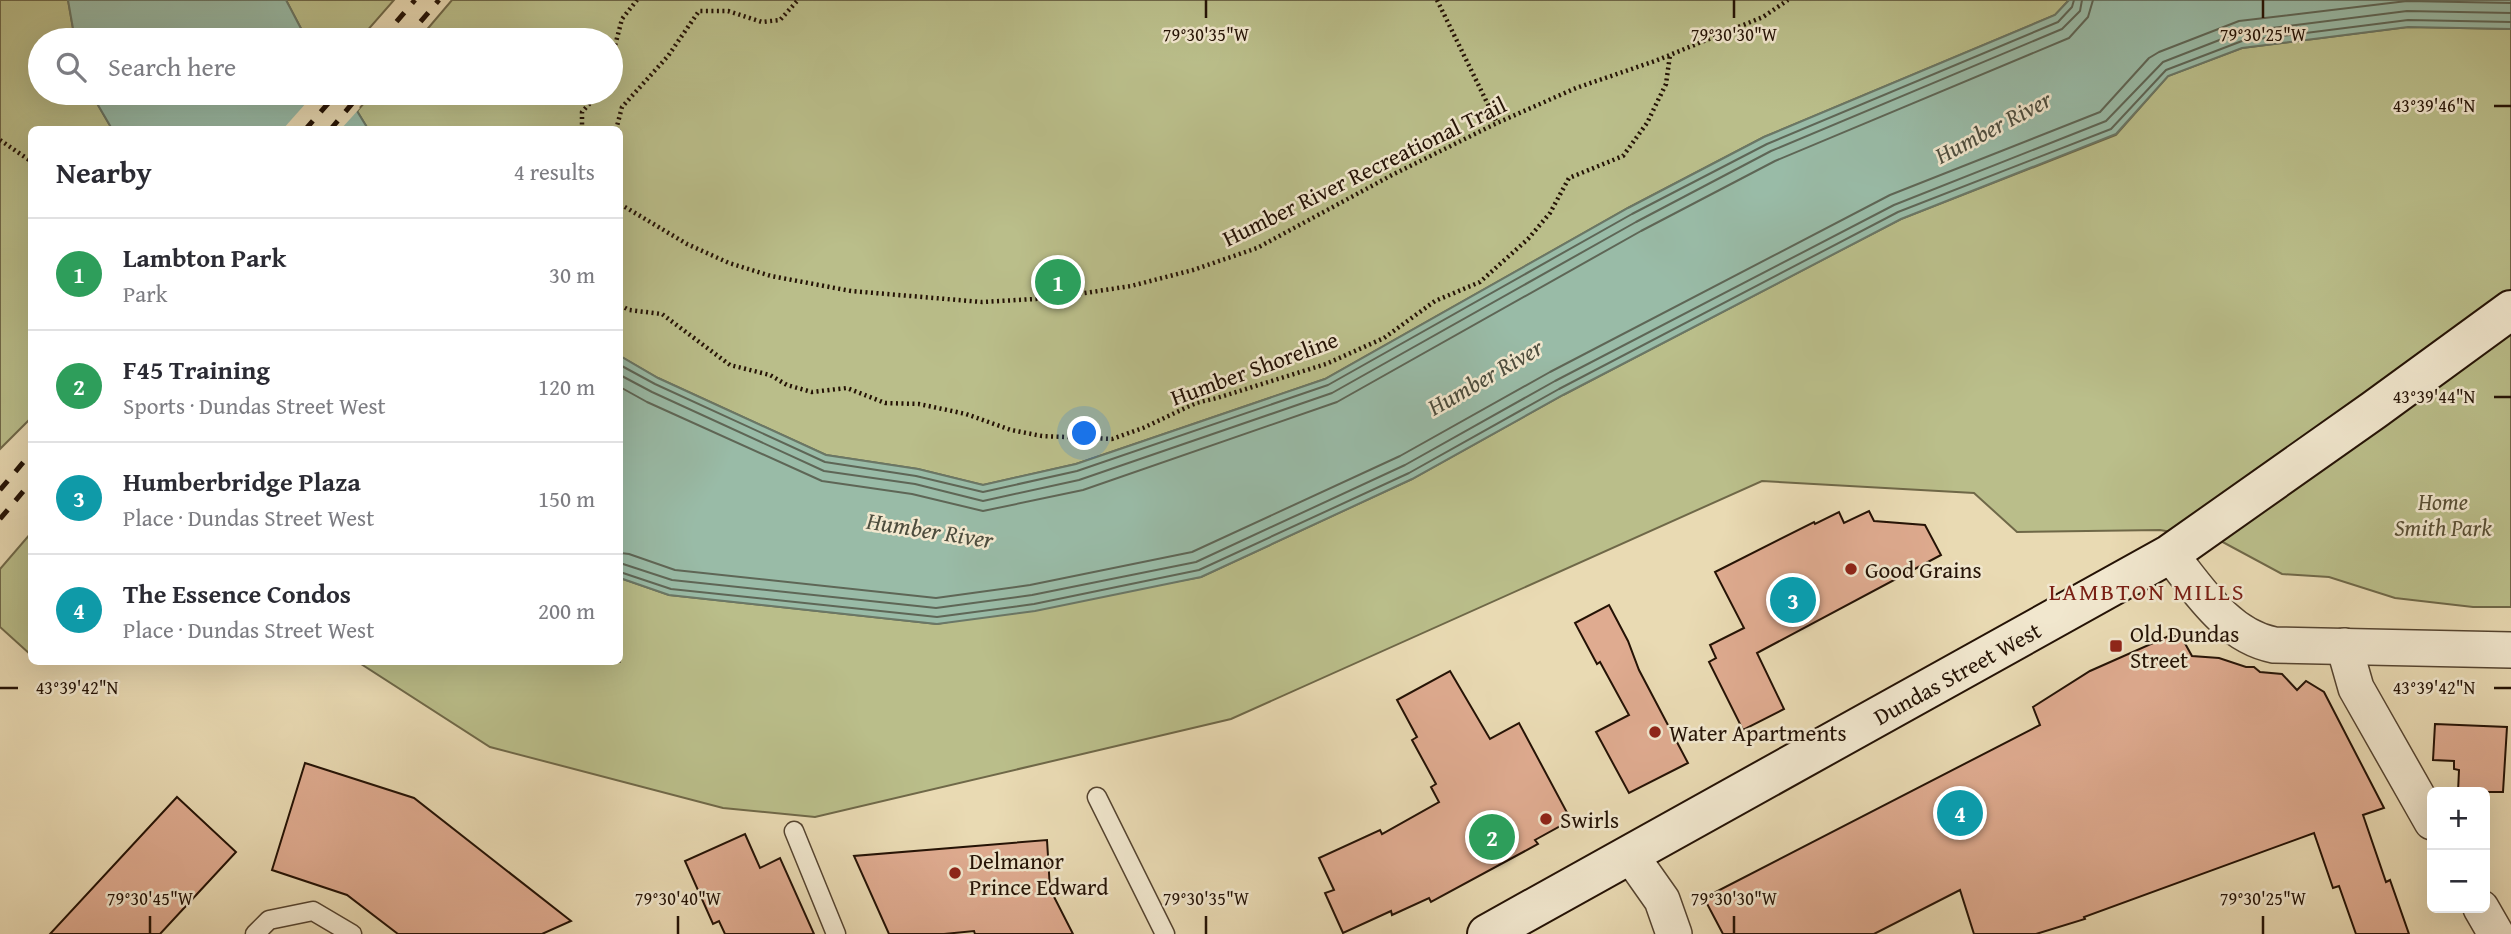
<!DOCTYPE html>
<meta charset="utf-8">
<style>
:root{--surface:#fff;--page:#f2f2f3;--text:#2b2b33;--muted:#7c7c81;--line:#e1e1e2;--accent:#1a73e8}
body{margin:0;font-family:"Gentium Book Plus",serif;background:var(--page);color:var(--text)}
.controls{position:absolute;right:21px;bottom:21px;display:grid;overflow:hidden;border-radius:10px;box-shadow:0 7px 28px #0002}
.controls button{width:63px;height:63px;display:grid;place-items:center;padding:0;border:0;border-bottom:2px solid var(--line);background:var(--surface);color:var(--text);font:35px sans-serif}
.you{position:absolute;left:1085px;top:434px;width:24px;height:24px;margin:-18px;border:5px solid #fff;border-radius:50%;background:#1a73e8;box-shadow:0 0 0 10px #1a73e833}
.badge{display:grid;place-items:center;width:46px;height:46px;border-radius:50%;background:var(--accent);color:#fff;font-size:23px;font-weight:700}
.pin{position:absolute;translate:-50% -50%;border:4px solid #fff;box-shadow:0 2px 7px #0006}
.list{margin:0;padding:0;list-style:none}
h2{display:flex;justify-content:space-between;align-items:center;height:91px;margin:0;padding:0 28px;font-size:30px}
h2 small{font-size:23px;font-weight:400;color:var(--muted)}
.list li{display:grid;grid-template-columns:46px 1fr auto;gap:21px;align-items:center;box-sizing:border-box;height:112px;padding:0 28px;border-top:2px solid var(--line)}
.list b{display:block;font-size:26px;white-space:nowrap}
.list p{margin:0;font-size:23px;white-space:nowrap;color:var(--muted)}
.list em{font-size:23px;font-style:normal;color:var(--muted)}
.icon{flex:none;width:38px;height:38px;fill:none;stroke:currentColor;stroke-width:2;stroke-linecap:round;stroke-linejoin:round}
.map{position:relative;flex:none;width:2511px;height:934px;overflow:hidden}
.search{position:absolute;background:var(--surface);box-shadow:0 7px 28px #0002;left:28px;top:28px;width:595px;height:77px;display:flex;align-items:center;gap:18px;box-sizing:border-box;padding:0 24px;border-radius:38px;color:var(--muted);font-size:26px}
.panel{position:absolute;background:var(--surface);box-shadow:0 7px 28px #0002;left:28px;top:126px;width:595px;height:539px;border-radius:10px}
.map>svg:first-child{display:block}
</style>
<div class="map">
<svg width="2511" height="934" viewBox="0 0 2511 934">
<rect width="100%" height="100%" fill="#e9dab3"/>
<filter id="stains"><feTurbulence type="fractalNoise" baseFrequency=".00286" numOctaves="4"/><feColorMatrix values="0 0 0 0 .2 0 0 0 0 .09 0 0 0 0 .02 0 0 0 .5 -.17"/></filter>
<radialGradient id="worn" r=".72"><stop offset=".6" stop-color="#630" stop-opacity="0"/><stop offset="1" stop-color="#630" stop-opacity=".3"/></radialGradient>
<g fill="#babe8a" stroke="#6f6848" stroke-width="2">
<path d="M0 0H68L75 40H40V93H91L112 129 32 130 31 418 0 449Z"/>
<path d="M286 0H394L359 40H307Z"/>
<path d="M452 0H2069L2055 15 1764 137 1628 208 1325 379 1076 464 983 485 918 469 826 455 658 378 620 356V130L368 129 357 111 373 93H611V40H418Z"/>
<path d="M2408 27 2511 29V607H2473L2395 598 2329 577 2282 574 2219 540 2160 530 2017 532 1974 493 1762 481 1231 719 815 817 723 808 490 747 358 662H620V578L669 595 937 624 1201 577 1412 479 1563 395 1901 219 2116 135 2168 76 2242 48Z"/>
<path d="M31 533V655L0 627V569Z"/>
</g>
<g fill="#99bba7" stroke="#6a7766" stroke-width="2">
<path d="M68 0H286L307 40H75Z"/>
<path d="M2069 0H2511V29L2408 27 2242 48 2168 76 2116 134 1901 219 1563 395 1412 479 1201 577 1035 611 937 624 669 595 620 578V356L658 378 826 455 918 469 983 485 1076 464 1325 379 1628 208 1764 137 2055 15Z"/>
<path d="M91 93H341L357 111 368 129H112Z"/>
</g>
<path fill="#e9dab3" d="M315 93H345L360 108 341 129H283Z"/>
<g fill="none" stroke-linecap="round" stroke-linejoin="round">
<g stroke="#5e6656" stroke-width="2">
<path d="M620 365 655 384 825 462 916 476 983 492 1077 471 1328 385 1632 214 1767 144 2058 22 2072 7 2074 0"/>
<path d="M620 375 652 392 824 471 915 484 983 501 1079 480 1332 393 1636 222 1771 151 2062 29 2080 11 2082 0"/>
<path d="M620 387 647 402 822 481 912 494 983 511 1083 490 1337 402 1641 231 1775 161 2069 38 2088 17 2093 0"/>
<path d="M620 553 629 554 675 570 936 598 1030 585 1192 552 1400 456 1550 372 1890 195 2100 112 2149 58 2159 52 2239 21 2407 1 2511 3"/>
<path d="M620 563 672 580 936 608 1032 595 1196 562 1405 465 1555 381 1894 205 2106 121 2163 62 2240 32 2407 11 2511 13"/>
<path d="M620 572 671 589 937 617 1034 604 1199 570 1409 473 1559 389 1898 212 2111 129 2166 70 2242 41 2408 20 2511 22"/>
</g>
</g>
<g fill="#dfab90" stroke="#241205" stroke-width="2">
<path d="M1869 511 1874 521 1925 525 1941 555 1757 653 1784 709 1743 730 1709 662 1716 658 1710 645 1744 628 1715 572 1814 522 1815 524 1839 512 1844 523Z"/>
<path d="M1609 605 1628 641 1639 670 1688 763 1629 793 1596 732 1629 715 1600 662 1597 664 1575 623Z"/>
<path d="M2171 635 2182 638 2192 656 2219 658 2246 667H2254L2260 672 2282 674 2297 690 2306 681 2324 692 2384 808 2363 815 2386 882 2390 880 2409 934H2356L2339 886 2333 888 2314 833 2084 917 2085 919 2036 934H1974L1960 890 1874 934H1723L1704 898 2040 725 2033 707 2090 671Z"/>
<path d="M1450 671 1490 739 1519 723 1571 820 1535 840 1538 844 1431 902 1429 898 1392 915 1391 911 1343 933 1325 893 1334 890 1319 858 1380 830 1382 834 1439 802 1431 787 1436 784 1412 740 1417 737 1397 700Z"/>
<path d="M2435 724 2507 727 2503 792H2458L2459 770 2454 769V761L2433 760Z"/>
<path d="M305 763 414 798 571 921 542 934H398L347 895 272 870Z"/>
<path d="M177 797 236 852 160 934H50Z"/>
<path d="M745 834 760 868 780 858 814 934H725L719 921 713 924 685 861Z"/>
<path d="M1047 840 1050 889 1073 934H975L974 931 944 934H889L854 856Z"/>
</g>
<g fill="none" stroke-linecap="round" stroke-linejoin="round">
<g stroke="#554430" stroke-width="21">
<g id="service">
<path d="M1097 797 1165 934"/>
<path d="M794 831 836 934"/>
<path d="M255 934 269 920 313 911 352 934"/>
</g>
</g>
<g stroke="#554430" stroke-width="38">
<g id="minor">
<path d="M2170 554C2198 589 2227 636 2274 645L2511 650"/>
<path d="M2344 646 2356 688 2432 822"/>
<path d="M1631 856 1662 900 1674 934"/>
<path d="M2481 908 2496 934"/>
</g>
</g>
<g stroke="#241205" stroke-width="42">
<path id="secondary" d="M1487 934 2170 554 2374 410 2511 310"/>
</g>
<g stroke="#241205" stroke-width="4.5" stroke-dasharray="2 3.5" stroke-linecap="butt">
<path d="M1437 0 1497 123"/>
<path d="M611 61 622 19 637 0"/>
<path d="M582 130V112L599 93"/>
<path d="M616 130 622 107 668 56 699 11H728L762 22 780 20 798 0"/>
<path d="M0 140 32 162"/>
<path d="M620 204 687 244 729 263 771 276 851 291 982 302 1052 298 1131 286 1193 270 1257 248 1392 175 1497 123 1576 88 1655 61 1763 17 1788 0"/>
<path d="M620 305 629 310 662 314 730 365 770 375 787 385 812 392 847 388 885 403 919 404 966 414 1011 430 1042 436 1112 439 1143 428 1196 403 1217 398 1326 364 1384 338 1435 301 1480 282 1528 239 1550 213 1569 178 1623 156 1647 123 1666 84 1670 55"/>
</g>
<use href="#service" stroke="#f1e7ce" stroke-width="18"/>
<use href="#minor" stroke="#f1e7ce" stroke-width="35"/>
<use href="#secondary" stroke="#f1e7ce" stroke-width="38"/>
<g stroke="#241205" stroke-width="5" stroke-dasharray="12 12" stroke-linecap="butt">
<path d="M381 40 415 0"/>
<path d="M405 40 439 0"/>
<path d="M305 130 337 93"/>
<path d="M330 130 361 93"/>
<path d="M0 490 32 452"/>
<path d="M0 519 32 481"/>
</g>
</g>
<path fill="none" stroke="#241205" stroke-width="2.5" d="M1206 0V18M1734 0V18M2263 0V18M2494 106H2511M2494 397H2511M0 688H18M2494 688H2511M150 916V934M678 916V934M1206 916V934M1734 916V934M2263 916V934"/>
<g fill="#8f2418" stroke="#f1e7ce" stroke-width="2.5">
<circle cx="1851" cy="569" r="7"/>
<rect x="2109" y="639" width="14" height="14" rx="3.5"/>
<circle cx="1655" cy="732" r="7"/>
<circle cx="1546" cy="819" r="7"/>
<circle cx="955" cy="873" r="7"/>
</g>
<g text-anchor="middle" dominant-baseline="central" stroke-width="5" stroke-linejoin="round" paint-order="stroke">
<g font-size="23" fill="#241205" stroke="#f1e7ce">
<text transform="translate(1364 171) rotate(-26)">Humber River Recreational Trail</text>
<text transform="translate(1254 368) rotate(-20)">Humber Shoreline</text>
<text transform="translate(1957 673) rotate(-29)">Dundas Street West</text>
</g>
<g font-size="23" font-style="italic" fill="#584e34" stroke="#f1e7ce">
<text x="2443" y="501">Home<tspan x="2443" dy="26">Smith Park</tspan></text>
</g>
<g font-size="23" fill="#241205" stroke="#f1e7ce" text-anchor="start">
<text x="1865" y="569">Good Grains</text>
<text x="2130" y="633">Old Dundas<tspan x="2130" dy="26">Street</tspan></text>
<text x="1669" y="732">Water Apartments</text>
<text x="1560" y="819">Swirls</text>
<text x="969" y="860">Delmanor<tspan x="969" dy="26">Prince Edward</tspan></text>
</g>
<g font-size="24" font-style="italic" fill="#4d4d3e" stroke="#f1e7ce">
<text transform="translate(1993 127) rotate(-28)">Humber River</text>
<text transform="translate(1485 377) rotate(-30)">Humber River</text>
<text transform="translate(930 530) rotate(9)">Humber River</text>
</g>
<g font-size="24" letter-spacing="2" fill="#7a1f14" stroke="#f1e7ce">
<text x="2147" y="591">LAMBTON MILLS</text>
</g>
</g>
<g font-size="18" text-anchor="middle" fill="#241205" stroke="#f1e7ce" stroke-width="5" stroke-linejoin="round" paint-order="stroke">
<text x="1206" y="41">79°30'35"W</text>
<text x="1734" y="41">79°30'30"W</text>
<text x="2263" y="41">79°30'25"W</text>
<text x="2434" y="112">43°39'46"N</text>
<text x="2434" y="403">43°39'44"N</text>
<text x="77" y="694">43°39'42"N</text>
<text x="2434" y="694">43°39'42"N</text>
<text x="150" y="905">79°30'45"W</text>
<text x="678" y="905">79°30'40"W</text>
<text x="1206" y="905">79°30'35"W</text>
<text x="1734" y="905">79°30'30"W</text>
<text x="2263" y="905">79°30'25"W</text>
</g>
<rect width="100%" height="100%" filter="url(#stains)"/>
<rect width="100%" height="100%" fill="url(#worn)"/>
</svg>
<div class="controls">
<button>+</button>
<button>−</button>
</div>
<div class="you"></div>
<div class="pin badge" style="left:1058px;top:282px;background:#2e9e5b">1</div>
<div class="pin badge" style="left:1492px;top:837px;background:#2e9e5b">2</div>
<div class="pin badge" style="left:1793px;top:600px;background:#0f9aa8">3</div>
<div class="pin badge" style="left:1960px;top:813px;background:#0f9aa8">4</div>
<div class="search"><svg class="icon" aria-label="search" viewBox="0 0 24 24"><circle cx="10" cy="10" r="6"/><path d="M15 15l6 6"/></svg>Search here</div>
<section class="panel">
<h2>Nearby<small>4 results</small></h2>
<ul class="list">
<li><span class="badge" style="background:#2e9e5b">1</span><div><b>Lambton Park</b><p>Park</p></div><em>30 m</em></li>
<li><span class="badge" style="background:#2e9e5b">2</span><div><b>F45 Training</b><p>Sports · Dundas Street West</p></div><em>120 m</em></li>
<li><span class="badge" style="background:#0f9aa8">3</span><div><b>Humberbridge Plaza</b><p>Place · Dundas Street West</p></div><em>150 m</em></li>
<li><span class="badge" style="background:#0f9aa8">4</span><div><b>The Essence Condos</b><p>Place · Dundas Street West</p></div><em>200 m</em></li>
</ul>
</section>
</div>
